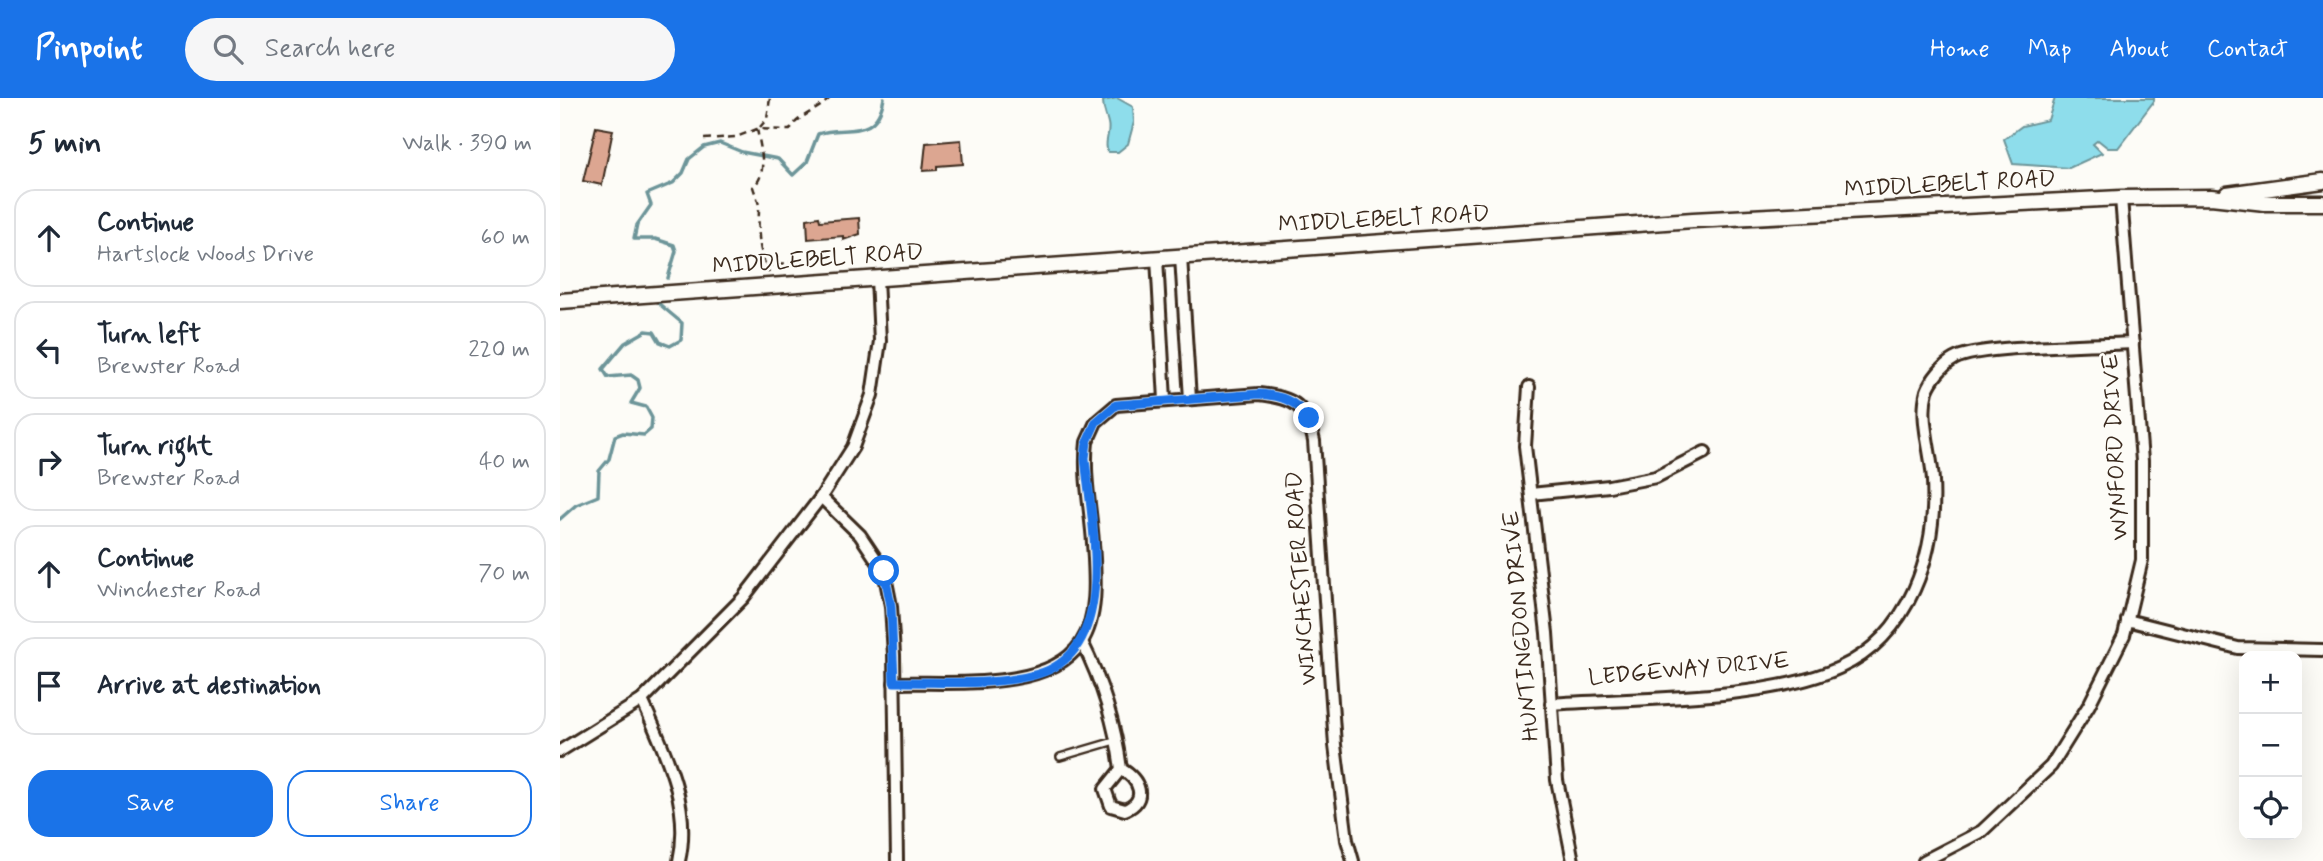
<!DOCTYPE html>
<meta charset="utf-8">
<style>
:root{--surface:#fff;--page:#f6f6f7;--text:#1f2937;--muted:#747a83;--line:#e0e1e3;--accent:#1a73e8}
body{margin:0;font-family:Mynerve,sans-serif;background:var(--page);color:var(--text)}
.controls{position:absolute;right:21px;bottom:21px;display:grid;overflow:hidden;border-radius:14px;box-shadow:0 7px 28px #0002}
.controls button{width:63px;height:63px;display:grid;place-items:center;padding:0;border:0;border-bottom:2px solid var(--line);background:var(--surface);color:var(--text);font:35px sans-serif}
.stop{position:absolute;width:21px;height:21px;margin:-16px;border:5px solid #1a73e8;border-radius:50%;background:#fff}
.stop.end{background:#1a73e8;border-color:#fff;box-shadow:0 2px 7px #0008}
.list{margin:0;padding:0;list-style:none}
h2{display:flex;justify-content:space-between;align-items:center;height:91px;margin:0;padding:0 28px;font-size:30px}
h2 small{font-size:23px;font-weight:400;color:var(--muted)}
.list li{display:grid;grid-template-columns:46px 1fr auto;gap:21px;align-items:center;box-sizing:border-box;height:98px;margin:0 14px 14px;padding:0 14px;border:2px solid var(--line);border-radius:21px}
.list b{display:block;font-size:26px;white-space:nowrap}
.list p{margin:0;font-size:23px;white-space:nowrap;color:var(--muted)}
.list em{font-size:23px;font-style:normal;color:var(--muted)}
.actions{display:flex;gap:14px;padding:21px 28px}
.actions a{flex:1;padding:16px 0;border:2px solid var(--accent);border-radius:21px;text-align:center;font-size:24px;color:var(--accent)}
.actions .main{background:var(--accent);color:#fff}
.icon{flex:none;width:38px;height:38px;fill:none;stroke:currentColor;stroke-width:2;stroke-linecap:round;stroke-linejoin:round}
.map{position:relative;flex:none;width:1763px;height:763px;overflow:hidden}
header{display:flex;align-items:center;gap:42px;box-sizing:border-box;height:98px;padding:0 35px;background:var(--accent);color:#fff}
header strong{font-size:33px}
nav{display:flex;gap:38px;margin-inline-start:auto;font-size:24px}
.search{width:490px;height:63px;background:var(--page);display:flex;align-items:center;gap:18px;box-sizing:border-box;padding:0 24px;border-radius:38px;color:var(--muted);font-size:26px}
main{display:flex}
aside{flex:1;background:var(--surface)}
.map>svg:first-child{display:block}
</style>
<header>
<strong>Pinpoint</strong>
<div class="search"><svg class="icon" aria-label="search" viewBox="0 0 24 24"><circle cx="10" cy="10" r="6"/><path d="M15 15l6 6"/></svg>Search here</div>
<nav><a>Home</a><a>Map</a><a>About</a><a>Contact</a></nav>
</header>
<main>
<aside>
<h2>5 min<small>Walk · 390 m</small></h2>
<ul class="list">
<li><svg class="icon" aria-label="ahead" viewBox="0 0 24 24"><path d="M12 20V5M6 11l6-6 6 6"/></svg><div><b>Continue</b><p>Hartslock Woods Drive</p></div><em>60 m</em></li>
<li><svg class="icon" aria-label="left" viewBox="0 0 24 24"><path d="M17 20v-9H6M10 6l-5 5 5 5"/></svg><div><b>Turn left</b><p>Brewster Road</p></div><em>220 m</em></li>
<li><svg class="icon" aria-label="right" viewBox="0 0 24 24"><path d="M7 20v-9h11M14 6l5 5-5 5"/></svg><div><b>Turn right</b><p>Brewster Road</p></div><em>40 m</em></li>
<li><svg class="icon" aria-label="ahead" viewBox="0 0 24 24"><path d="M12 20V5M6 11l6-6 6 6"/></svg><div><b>Continue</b><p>Winchester Road</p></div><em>70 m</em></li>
<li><svg class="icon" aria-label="arrive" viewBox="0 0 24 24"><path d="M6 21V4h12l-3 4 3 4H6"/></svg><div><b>Arrive at destination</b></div></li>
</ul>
<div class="actions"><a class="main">Save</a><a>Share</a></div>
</aside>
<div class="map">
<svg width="1763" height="763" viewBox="0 0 1763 763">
<rect width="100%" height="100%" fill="#fdfcf7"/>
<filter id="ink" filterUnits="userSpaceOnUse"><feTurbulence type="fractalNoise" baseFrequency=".0143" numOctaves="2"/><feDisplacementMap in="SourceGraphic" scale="14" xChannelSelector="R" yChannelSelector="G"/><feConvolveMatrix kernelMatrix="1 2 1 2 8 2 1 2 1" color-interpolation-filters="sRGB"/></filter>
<g filter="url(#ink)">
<g fill="#8eddeb" stroke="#6d9599" stroke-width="2">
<path d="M557 0 573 9 574 24 568 46 558 54H548C543 44 551 36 548 25 546 16 543 13 543 3Z"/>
<path d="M1495 0H1594V3L1558 50H1548L1538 42 1533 46 1542 55 1509 70 1453 66 1444 41 1462 28 1488 22Z"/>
</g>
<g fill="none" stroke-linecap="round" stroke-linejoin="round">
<g stroke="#6d9599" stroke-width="3.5">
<path d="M108 180 116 153 114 147 95 141H74L77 127 91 107 87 96 113 85 123 75 129 61 144 49 160 45 182 54 218 61 233 77 247 64 258 36C284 26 316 45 324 0"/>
<path d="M0 421 16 407 38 398 39 373 49 361 55 338 63 335 84 337 91 331 92 320 86 309 71 305 80 290 78 282 71 277 48 279 43 271 65 245 86 233 94 234 100 244 110 248 121 242 122 225 98 205"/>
</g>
</g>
<g fill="#dca691" stroke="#3b2a1e" stroke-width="2">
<path d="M36 29 53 32 42 87 23 83Z"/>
<path d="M401 42 403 66 377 68V72L363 73 366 45Z"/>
<path d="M259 119 260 123 299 120 300 136 283 142V138L248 141 247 121Z"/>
</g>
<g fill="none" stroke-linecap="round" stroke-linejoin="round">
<g stroke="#3b2a1e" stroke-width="10">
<path id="lane" d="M500 659 558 642"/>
</g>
<g stroke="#3b2a1e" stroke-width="16">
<g id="street">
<path d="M621 159 630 301"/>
<path d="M597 160 605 302"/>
<path d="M969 289 965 348 987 535 997 682 1013 763"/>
<path d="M971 396 1049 388 1096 379 1145 354"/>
<path d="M261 399 300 437 324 473 331 508 334 557 337 763"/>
<path d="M1567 522 1678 550 1763 552"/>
<path d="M522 544C543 586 555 625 561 671"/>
<path d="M334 585C387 583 487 595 521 545 539 518 535 476 533 445 531 412 523 378 527 344L536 324 556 307 699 296C735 300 746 307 754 343L775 647 787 742 793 763"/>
<path d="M82 602C104 652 132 706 119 763"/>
<path d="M991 606C1074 600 1205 603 1279 570 1350 538 1377 455 1373 383 1372 355 1359 321 1367 293 1371 282 1383 267 1394 261 1417 247 1539 247 1573 245"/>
<path d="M0 653 82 602 183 500 261 399 293 349 312 297 320 243 317 180"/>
<path d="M561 671C579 681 589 702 565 712L551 708 545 691Z"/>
<path d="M1364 763 1422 733 1491 668 1529 607 1564 537 1582 462V363L1561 100"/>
</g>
</g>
<g stroke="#3b2a1e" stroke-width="19">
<g id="secondary">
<path d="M1667 96 1763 83"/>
<path d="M0 203 1133 122 1561 100 1651 99 1705 105H1763"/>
</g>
</g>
<g stroke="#3b2a1e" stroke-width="2.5" stroke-dasharray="7 5" stroke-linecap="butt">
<path d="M200 29 207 21 210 0"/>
<path d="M197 31C200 49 209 76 193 89 195 96 200 105 199 112 198 135 198 153 209 174"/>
<path d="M144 41 176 39 197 31 230 32C236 18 258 13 270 0"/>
<path d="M206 168 233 164"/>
</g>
<use href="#lane" stroke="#fdfcf7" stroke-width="5"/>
<use href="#street" stroke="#fdfcf7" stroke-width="10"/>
<use href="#secondary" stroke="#fdfcf7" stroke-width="14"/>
</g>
</g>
<g fill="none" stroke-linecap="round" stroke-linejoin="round" filter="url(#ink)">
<path stroke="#1a73e8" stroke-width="9" d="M324 473 331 508 334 584C380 583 433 589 478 576 561 552 531 423 525 360L527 344 536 324 556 307 699 296C722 298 734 302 749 320"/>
</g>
<g text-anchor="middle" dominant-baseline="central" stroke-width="5" stroke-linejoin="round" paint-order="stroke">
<g font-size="23" fill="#3b2a1e" stroke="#fdfcf7">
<text transform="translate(1390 87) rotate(-3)">MIDDLEBELT ROAD</text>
<text transform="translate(824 122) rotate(-3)">MIDDLEBELT ROAD</text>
<text transform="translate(258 162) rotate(-4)">MIDDLEBELT ROAD</text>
<text transform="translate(1556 349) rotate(-93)">WYNFORD DRIVE</text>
<text transform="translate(742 480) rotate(-94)">WINCHESTER ROAD</text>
<text transform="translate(962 528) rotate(-95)">HUNTINGDON DRIVE</text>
<text transform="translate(1129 572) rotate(-5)">LEDGEWAY DRIVE</text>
</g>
</g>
</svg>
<div class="controls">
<button>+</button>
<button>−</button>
<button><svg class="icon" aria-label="locate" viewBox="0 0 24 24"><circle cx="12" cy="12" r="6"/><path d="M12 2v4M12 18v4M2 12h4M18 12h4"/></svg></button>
</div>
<div class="stop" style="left:324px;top:473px"></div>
<div class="stop end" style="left:749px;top:320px"></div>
</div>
</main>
